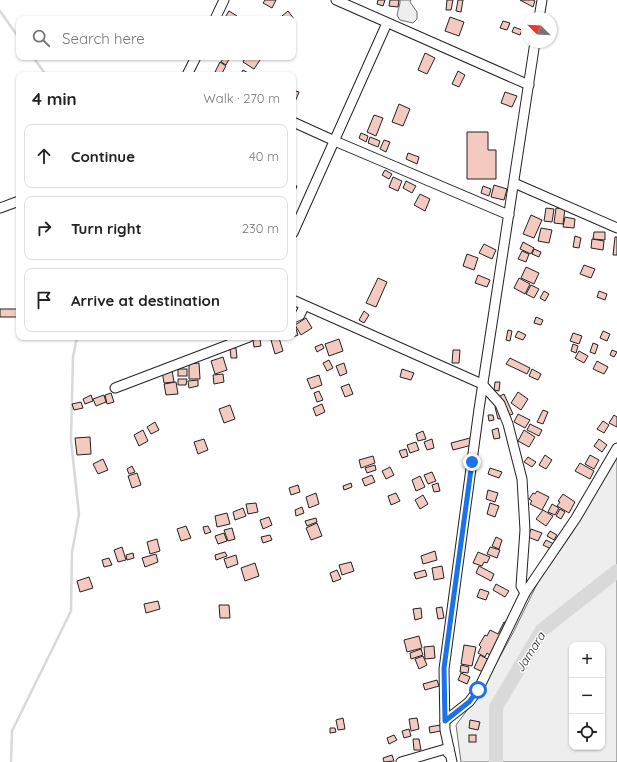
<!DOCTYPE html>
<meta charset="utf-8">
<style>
:root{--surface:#fff;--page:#f6f6f6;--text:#222;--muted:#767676;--line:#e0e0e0}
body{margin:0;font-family:Quicksand,sans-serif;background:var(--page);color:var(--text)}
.controls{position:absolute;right:12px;bottom:12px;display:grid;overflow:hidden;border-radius:8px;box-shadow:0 1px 3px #0004}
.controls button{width:36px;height:36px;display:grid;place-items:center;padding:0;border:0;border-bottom:1px solid var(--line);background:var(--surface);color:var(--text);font:20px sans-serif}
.compass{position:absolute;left:521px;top:12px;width:36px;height:36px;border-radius:50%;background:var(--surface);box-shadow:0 1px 3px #0004;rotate:294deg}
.stop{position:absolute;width:12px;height:12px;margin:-9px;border:3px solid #1a73e8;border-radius:50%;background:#fff}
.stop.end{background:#1a73e8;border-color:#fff;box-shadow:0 1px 4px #0008}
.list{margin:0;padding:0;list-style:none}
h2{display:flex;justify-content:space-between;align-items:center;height:52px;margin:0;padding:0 16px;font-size:17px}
h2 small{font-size:13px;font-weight:400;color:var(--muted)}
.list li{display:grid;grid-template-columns:26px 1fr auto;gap:12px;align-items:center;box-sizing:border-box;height:64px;margin:0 8px 8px;padding:0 8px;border:1px solid var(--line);border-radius:8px}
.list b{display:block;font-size:15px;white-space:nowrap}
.list em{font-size:13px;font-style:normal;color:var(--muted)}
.icon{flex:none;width:22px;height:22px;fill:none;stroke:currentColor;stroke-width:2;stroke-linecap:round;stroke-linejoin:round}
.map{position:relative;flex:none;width:617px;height:762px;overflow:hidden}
.search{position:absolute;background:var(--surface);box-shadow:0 1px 3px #0004;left:16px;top:16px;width:280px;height:44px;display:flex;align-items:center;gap:10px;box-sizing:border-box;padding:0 14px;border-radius:8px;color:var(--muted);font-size:15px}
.panel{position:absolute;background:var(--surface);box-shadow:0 1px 3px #0004;left:16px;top:72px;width:280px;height:268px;border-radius:8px}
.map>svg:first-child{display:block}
</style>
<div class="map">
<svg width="617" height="762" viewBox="0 0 617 762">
<rect width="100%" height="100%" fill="#fff"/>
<g fill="#eee" stroke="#6f6f6f" fill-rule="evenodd">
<path d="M400 0H411L410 2 417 12V19L413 23 400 20 397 15 400 3Z"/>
<path d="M617 457V762H461L456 725 480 693 514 631 538 582 572 533ZM572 645H602V747H572Z"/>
</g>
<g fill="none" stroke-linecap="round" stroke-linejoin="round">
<g stroke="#d9d9d9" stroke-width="2.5">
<path d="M0 11 19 38"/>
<path d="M33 57 46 75"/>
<path d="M11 762 12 731 71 611 72 552 79 514 71 440 73 357 77 337"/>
</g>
<path stroke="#d9d9d9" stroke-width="14" d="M496 762V707L542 630 617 571"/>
</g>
<g fill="#f3c9c0" stroke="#222">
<path d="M265 0H276L272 8 263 3Z"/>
<path d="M378 0H385L383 6 377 4Z"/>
<path d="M390 0H399L398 7 389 6Z"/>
<path d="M447 0H453L451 10H446Z"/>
<path d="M458 0H463L461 12 456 11Z"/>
<path d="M520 0H533L535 1 533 7Z"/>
<path d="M229 11 237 16 235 19H224Z"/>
<path d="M288 11 294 19 293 20V19H285L282 16Z"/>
<path d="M450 17 464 22 459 36 445 31Z"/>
<path d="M503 21 510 23 507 30 500 28Z"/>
<path d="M514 27 522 30 520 35 512 32Z"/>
<path d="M425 53 435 58 427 74 418 70Z"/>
<path d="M224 57H230L226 65 221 62Z"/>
<path d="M246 57H262L254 69 243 62Z"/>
<path d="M220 62 226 66 221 75 215 72Z"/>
<path d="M243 70 250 74V75H240Z"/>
<path d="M458 71 465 75 459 87 452 84Z"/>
<path d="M293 90 299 92 293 107Z"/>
<path d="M505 92 517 96 512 107 501 103Z"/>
<path d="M399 104 410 109 403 126 392 122Z"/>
<path d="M374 115 383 118 376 136 367 132Z"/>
<path d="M467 132H488V150H496V179H467Z"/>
<path d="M361 133 368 136 366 142 359 138Z"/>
<path d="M370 137 380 141 378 147 368 143Z"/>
<path d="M384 140 390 142 386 152 380 149Z"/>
<path d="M408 153 419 157 417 164 406 159Z"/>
<path d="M385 170 392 174 389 179 382 175Z"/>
<path d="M393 177 402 181 398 191 389 187Z"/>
<path d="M406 181 416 186 412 193 403 188Z"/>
<path d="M293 185 297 186 293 196Z"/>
<path d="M494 185 507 189 504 200 491 197Z"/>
<path d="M483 186 491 189 489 196 481 193Z"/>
<path d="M420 194 430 199 425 211 414 205Z"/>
<path d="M546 208 554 209 552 222 544 221Z"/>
<path d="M556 208 565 209 563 224 554 223Z"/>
<path d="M531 215 542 220 534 238 523 234Z"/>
<path d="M565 217 575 219 574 228 563 227Z"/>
<path d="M541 228 552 230 549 243 538 241Z"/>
<path d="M594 232H605V240L593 239Z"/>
<path d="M575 236 581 238 579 248 573 247Z"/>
<path d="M615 237H617V255H613Z"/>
<path d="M592 239 604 241 603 250 591 248Z"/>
<path d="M523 242 534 248 531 254 520 249Z"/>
<path d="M484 244 496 250 492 259 479 253Z"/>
<path d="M534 249 541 252 539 257 532 254Z"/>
<path d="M522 251 529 254 526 262 518 259Z"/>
<path d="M467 254 478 258 474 270 463 266Z"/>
<path d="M584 265 595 269 591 278 580 274Z"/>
<path d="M526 267 539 273 534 284 521 278Z"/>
<path d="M478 275 490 280 487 287 475 283Z"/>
<path d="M378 278 387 282 376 307 366 303Z"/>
<path d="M519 278 530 284 525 294 514 288Z"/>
<path d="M531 285 539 289 534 298 526 294Z"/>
<path d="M544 291 549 294 545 301 540 298Z"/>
<path d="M599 291 607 294 605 300 597 297Z"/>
<rect x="0" y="309" width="17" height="8"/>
<path d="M364 311 369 315 364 323 359 320Z"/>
<path d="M536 317 543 320 541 325 534 323Z"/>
<path d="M306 318 312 328 301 335 295 325Z"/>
<path d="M295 326 298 335 293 337V327Z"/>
<path d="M508 330 512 331 510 341 506 340Z"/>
<path d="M518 331 526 335 523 340 515 337Z"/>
<path d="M603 331 610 334 607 341 600 338Z"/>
<path d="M573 333 582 336 579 344 570 341Z"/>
<path d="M279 338 283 351 275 354 271 340Z"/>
<path d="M260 339 261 346 254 347 253 340Z"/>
<path d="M339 339 343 351 329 356 325 344Z"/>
<path d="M593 343 598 345 595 354 590 352Z"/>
<path d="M322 344 324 348 317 352 315 347Z"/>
<path d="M573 344 578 346 576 353 571 351Z"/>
<path d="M230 348H236L237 358H231Z"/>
<path d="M453 350H460L459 363H452Z"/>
<path d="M612 350 617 352 614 357 610 355Z"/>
<path d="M579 351 588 356 584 363 575 358Z"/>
<path d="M223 357 227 370 215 374 211 361Z"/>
<path d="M510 358 530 368 527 374 506 364Z"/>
<path d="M329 360 333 368 327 371 323 363Z"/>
<path d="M597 361 608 367 604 374 593 369Z"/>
<path d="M199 363 200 379H189V364Z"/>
<path d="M344 363 347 373 340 376 336 366Z"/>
<rect x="178" y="369" width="9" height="7"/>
<path d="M402 369 414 373 411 380 400 377Z"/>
<path d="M532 369 541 374 538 380 529 376Z"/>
<path d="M172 370 174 382 164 383 162 371Z"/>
<path d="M223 374 224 382 214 384 213 375Z"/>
<path d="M319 375 322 385 311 389 307 379Z"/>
<path d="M178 379H187L186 385H178Z"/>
<path d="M198 380V386L189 388 188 381Z"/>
<path d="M176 382 178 394 166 395 164 384Z"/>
<path d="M495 382H500L499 391 494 390Z"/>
<path d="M349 384 353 394 345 397 341 387Z"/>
<path d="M319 391 323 400 317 402 314 393Z"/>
<path d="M518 392 528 399 521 410 511 403Z"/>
<path d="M111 393 114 402 107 404 105 395Z"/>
<path d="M504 394 513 414 507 416 498 397Z"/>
<path d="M91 395 93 401 85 404 83 399Z"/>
<path d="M104 395 106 402 96 406 93 399Z"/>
<path d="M81 402 83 408 74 410 72 404Z"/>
<path d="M322 404 325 412 316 416 313 408Z"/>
<path d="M230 405 235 419 224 423 219 409Z"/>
<path d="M499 406 503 418 498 419 495 407Z"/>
<path d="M543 410 548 412 543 424 537 422Z"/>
<path d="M518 414 530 420 525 428 514 422Z"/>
<path d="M488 415H493L494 420 489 421Z"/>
<path d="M614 415 617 417V427L609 423Z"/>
<path d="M603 421 609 425 604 433 597 429Z"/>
<path d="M155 422 159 430 151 434 147 427Z"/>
<path d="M530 424 542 430 539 436 527 430Z"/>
<path d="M498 428 500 438 494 439 492 430Z"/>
<path d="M143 430 148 441 139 446 134 435Z"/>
<path d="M524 430 535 437 529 447 518 441Z"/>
<path d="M423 431 426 439 418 441 416 434Z"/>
<path d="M90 437 91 454 77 455 75 438Z"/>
<path d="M470 438 472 445 453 450 451 443Z"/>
<path d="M204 439 208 450 198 454 194 442Z"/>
<path d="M432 439 434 448 427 450 424 442Z"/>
<path d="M599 439 607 445 602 452 594 446Z"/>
<path d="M416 442 419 450 410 453 407 445Z"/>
<path d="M406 449 408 456 402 458 399 451Z"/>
<path d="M545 455 552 460 546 469 539 465Z"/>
<path d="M590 455 599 460 594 469 585 464Z"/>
<path d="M373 456 375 463 361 468 359 460Z"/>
<path d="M528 457 536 462 532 467 524 462Z"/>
<path d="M103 459 108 470 98 474 93 464Z"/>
<path d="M580 463 594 471 590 479 575 471Z"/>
<path d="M375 465 376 470 367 473 365 468Z"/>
<path d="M132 466 135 472 129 474 127 469Z"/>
<path d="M390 467 394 475 386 479 382 471Z"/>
<path d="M490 468 502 472 499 478 488 474Z"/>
<path d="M432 472 436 481 428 484 424 475Z"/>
<path d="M137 473 141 485 132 488 128 476Z"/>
<path d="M372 475 375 482 365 486 362 479Z"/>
<path d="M420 476 425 487 416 491 412 480Z"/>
<path d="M351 483 352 487 344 490 343 486Z"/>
<path d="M438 483 440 491 434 492 432 485Z"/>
<path d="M298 485 300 492 291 495 289 488Z"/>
<path d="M488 490 498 493 495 502 486 499Z"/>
<path d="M537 491 549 497 542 510 530 504 532 501 529 499 533 493 535 494Z"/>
<path d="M316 493 319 504 309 508 306 497Z"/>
<path d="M396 493 400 501 391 505 388 496Z"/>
<path d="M563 494 575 502 569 513 557 506 560 502 558 501Z"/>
<path d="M423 495 428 504 420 509 415 500Z"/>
<path d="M256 503 258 512 248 514 246 504Z"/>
<path d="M490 503 499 506 495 517 487 514Z"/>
<path d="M552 504 559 508 555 515 548 512Z"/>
<path d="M302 507 304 513 296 516 295 510Z"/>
<path d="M243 508 246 516 235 520 233 512Z"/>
<path d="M560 509 565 512 561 519 556 516Z"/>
<path d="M543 510 553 516 546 526 536 519Z"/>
<path d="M227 513 230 524 217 527 215 516Z"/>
<path d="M269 517 272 525 263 529 260 520Z"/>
<path d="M316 518 317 522 307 526 305 521Z"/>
<path d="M317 523 322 536 311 540 306 528Z"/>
<path d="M186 526 191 538 181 541 177 529Z"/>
<path d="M208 526 211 532 205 534 203 527Z"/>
<path d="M232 528 235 539 228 541 224 530Z"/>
<path d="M531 529 542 533 538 541 528 537Z"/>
<path d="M550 531 557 535 554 540 547 536Z"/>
<path d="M224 533 227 541 218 544 215 536Z"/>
<path d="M270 535 272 540 263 543 261 537Z"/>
<path d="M496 537 502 540 499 549 492 546Z"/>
<path d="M157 539 160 551 150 554 147 542Z"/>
<path d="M546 540 554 544 551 549 543 545Z"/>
<path d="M122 547 126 560 118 562 114 550Z"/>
<path d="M490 547 500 550 497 558 487 554Z"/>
<path d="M435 551 437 560 423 564 421 556Z"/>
<path d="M225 552 227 556 216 560 215 555Z"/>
<path d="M478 552 490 557 487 563 484 562 482 566 473 563Z"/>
<path d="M133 553 134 558 127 560 126 555Z"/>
<path d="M156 554 158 562 145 567 142 558Z"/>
<path d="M236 555 238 564 227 568 224 559Z"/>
<path d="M109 558 112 565 104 567 102 560Z"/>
<path d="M351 562 354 571 342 575 339 565Z"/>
<path d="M255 563 259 576 245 581 241 568Z"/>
<path d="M442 566 444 578 434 580 432 568Z"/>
<path d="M479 566 494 574 491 581 476 573Z"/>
<path d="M337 570 341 579 333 582 330 573Z"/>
<path d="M425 570 427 576 416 579 414 573Z"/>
<path d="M89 577 93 588 80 592 77 581Z"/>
<path d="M496 584 509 591 505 597 493 590Z"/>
<path d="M480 589 489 592 486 600 477 597Z"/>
<path d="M158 601 160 609 146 613 144 604Z"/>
<path d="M219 605H229L230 618H220Z"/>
<path d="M442 607 444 618 438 619 436 608Z"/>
<path d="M421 608 422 618 415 620 413 609Z"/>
<path d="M504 622 509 624 491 656 487 653 485 657 478 653 481 647 479 645 485 635 487 636 490 630 498 634Z"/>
<path d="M419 636 422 648 407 652 404 640Z"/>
<path d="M464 645 476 647 472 666 461 664Z"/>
<path d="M434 646 435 658 425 659 424 647Z"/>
<path d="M421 649 423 655 411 659 410 653Z"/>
<path d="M480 655 489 660 483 672 474 668Z"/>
<path d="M423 656 427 665 419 669 415 659Z"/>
<path d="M461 665 469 667 468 673 460 672Z"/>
<path d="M461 673 470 677 467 684 458 680Z"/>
<path d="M437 680 439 686 425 690 423 684Z"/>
<path d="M343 718 345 729 338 730 336 720Z"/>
<path d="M417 718 419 729 411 731 409 719Z"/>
<path d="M470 720 480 722 478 730 469 728Z"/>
<path d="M440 725 441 731 430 733 429 727Z"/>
<path d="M330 728H335L336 732 330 733Z"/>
<path d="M409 729 411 736 404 738 402 731Z"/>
<path d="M394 735 397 740 389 744 387 738Z"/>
<rect x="469" y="735" width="7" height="7"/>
<path d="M413 739H419L421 750H414Z"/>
<path d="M392 755 394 761 384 762 383 758Z"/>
</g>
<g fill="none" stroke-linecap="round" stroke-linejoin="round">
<g stroke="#222" stroke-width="11">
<g id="minor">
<path d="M336 0 529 85"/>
<path d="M539 18 542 0"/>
<path d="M215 19 224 0"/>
<path d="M187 75 196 57"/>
<path d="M293 122 337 142 509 215"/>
<path d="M514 183 617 228"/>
<path d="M0 208 19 201"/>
<path d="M293 233 387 23"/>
<path d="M293 300 482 384 500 404 508 424 522 479 525 530 521 586 525 593"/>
<path d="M293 318 300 315 304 306"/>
<path d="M115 388 249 337"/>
<path d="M445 721 469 702 478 690 525 593 576 518 617 448"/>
<path d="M401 762 449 748 448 753"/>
<path d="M452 762 445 730 444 669 479 409 535 42"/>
</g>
</g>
<use href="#minor" stroke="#fff" stroke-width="9"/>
</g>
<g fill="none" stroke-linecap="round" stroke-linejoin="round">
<path stroke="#1a73e8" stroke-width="5" d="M472 462 444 668 445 721 469 702 478 690"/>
</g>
<g text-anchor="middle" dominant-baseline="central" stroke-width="3" stroke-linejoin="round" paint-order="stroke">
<g font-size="12" font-style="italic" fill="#222" stroke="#fff">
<text transform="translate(530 652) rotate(-58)">Jamara</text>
</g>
</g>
</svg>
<div class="controls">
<button>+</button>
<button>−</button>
<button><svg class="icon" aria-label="locate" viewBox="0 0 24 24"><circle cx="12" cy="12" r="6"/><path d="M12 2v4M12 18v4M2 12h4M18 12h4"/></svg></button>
</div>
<svg class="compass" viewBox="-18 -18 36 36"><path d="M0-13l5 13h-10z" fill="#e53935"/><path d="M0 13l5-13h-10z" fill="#767676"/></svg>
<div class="stop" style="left:478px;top:690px"></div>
<div class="stop end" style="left:472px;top:462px"></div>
<div class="search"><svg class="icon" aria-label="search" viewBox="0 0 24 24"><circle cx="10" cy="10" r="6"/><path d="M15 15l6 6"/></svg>Search here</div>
<section class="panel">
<h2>4 min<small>Walk · 270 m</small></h2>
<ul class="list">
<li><svg class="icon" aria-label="ahead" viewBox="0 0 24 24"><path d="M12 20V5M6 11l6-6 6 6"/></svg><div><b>Continue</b></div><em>40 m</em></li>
<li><svg class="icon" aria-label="right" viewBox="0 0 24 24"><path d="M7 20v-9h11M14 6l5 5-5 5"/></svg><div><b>Turn right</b></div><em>230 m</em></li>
<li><svg class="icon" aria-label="arrive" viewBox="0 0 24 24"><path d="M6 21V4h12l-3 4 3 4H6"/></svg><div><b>Arrive at destination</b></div></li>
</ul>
</section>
</div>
